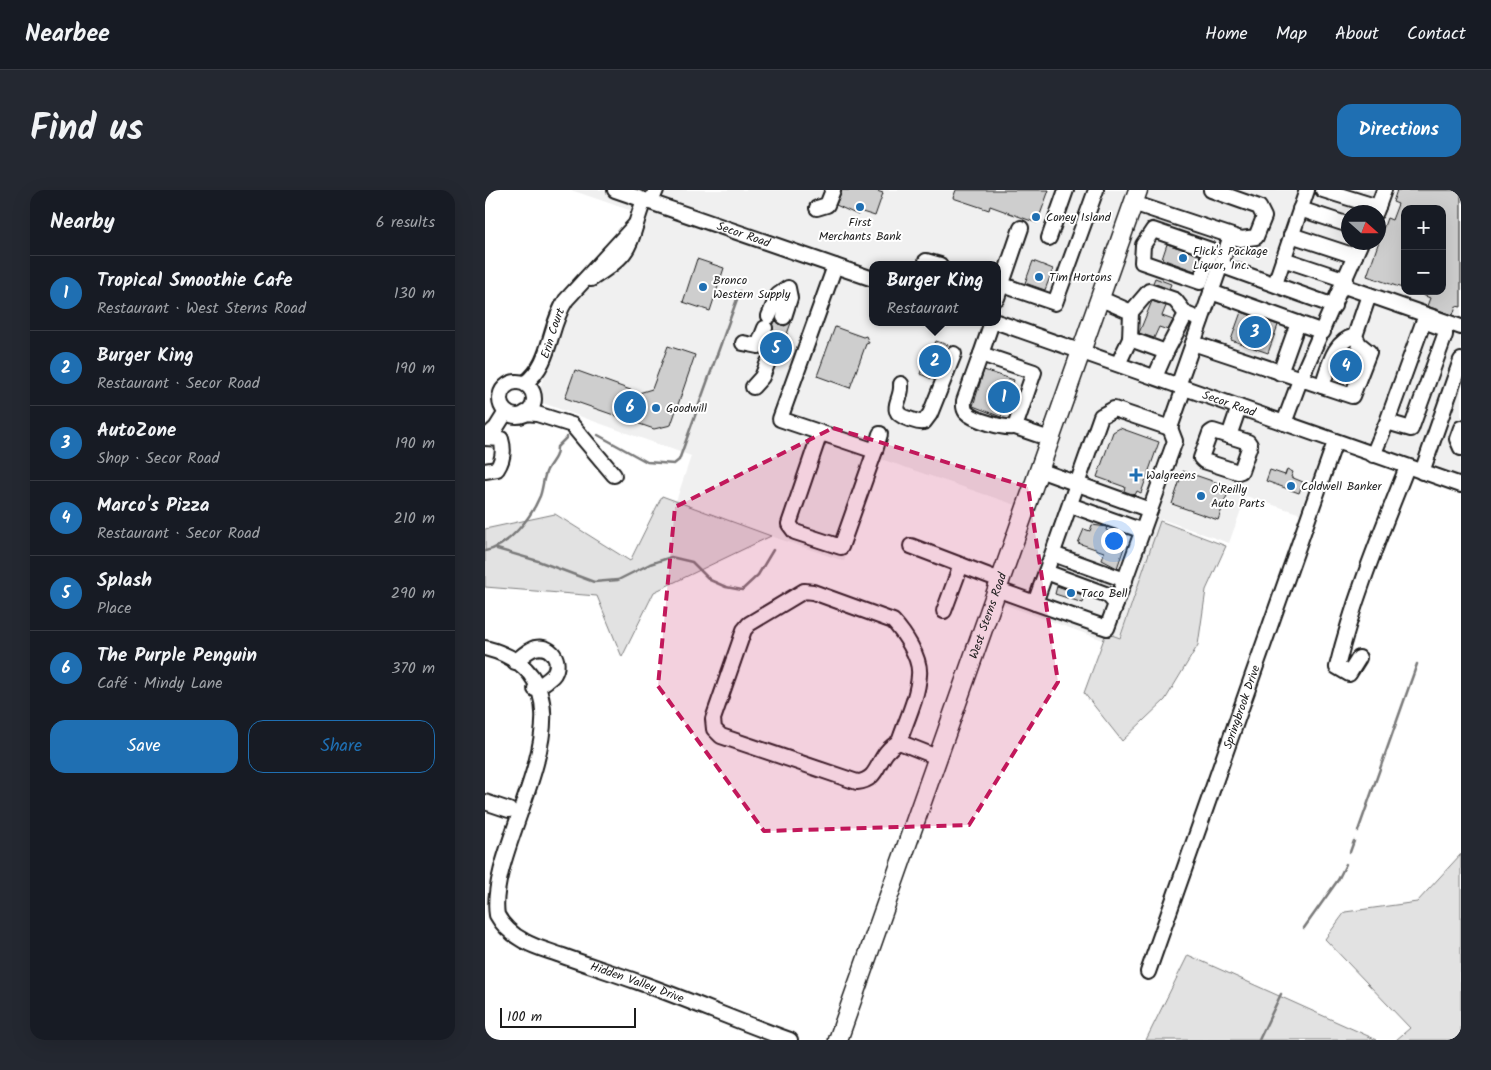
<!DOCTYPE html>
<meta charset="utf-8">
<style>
:root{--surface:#171b24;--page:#242831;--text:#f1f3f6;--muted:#9ea1a6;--line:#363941;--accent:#1f6fb2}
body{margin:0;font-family:Kalam,sans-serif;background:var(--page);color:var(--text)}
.controls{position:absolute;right:15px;top:15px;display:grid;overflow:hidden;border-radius:10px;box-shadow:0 5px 20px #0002}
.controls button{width:45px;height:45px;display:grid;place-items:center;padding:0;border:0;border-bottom:1px solid var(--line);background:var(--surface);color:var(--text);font:25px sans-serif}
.compass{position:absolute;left:856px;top:15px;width:45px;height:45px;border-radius:50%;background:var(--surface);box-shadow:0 5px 20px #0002;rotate:111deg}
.scale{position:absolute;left:15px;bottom:12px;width:136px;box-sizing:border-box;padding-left:5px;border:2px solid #1c1c1c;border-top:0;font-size:14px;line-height:18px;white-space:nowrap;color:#1c1c1c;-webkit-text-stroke:4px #fff;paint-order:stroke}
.you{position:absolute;left:628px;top:350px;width:18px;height:18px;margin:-12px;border:4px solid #fff;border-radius:50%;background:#1a73e8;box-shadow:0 0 0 8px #1a73e833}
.badge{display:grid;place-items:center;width:32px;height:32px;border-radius:50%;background:var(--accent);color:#fff;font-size:16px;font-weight:700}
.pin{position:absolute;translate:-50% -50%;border:2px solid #fff;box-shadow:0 1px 5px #0006}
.popup{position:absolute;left:384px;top:71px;width:132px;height:65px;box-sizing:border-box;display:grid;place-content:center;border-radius:10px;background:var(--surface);filter:drop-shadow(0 1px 4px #0005);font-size:16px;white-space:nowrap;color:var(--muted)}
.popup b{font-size:19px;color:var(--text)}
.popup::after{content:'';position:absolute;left:50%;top:100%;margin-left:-10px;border:10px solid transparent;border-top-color:var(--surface)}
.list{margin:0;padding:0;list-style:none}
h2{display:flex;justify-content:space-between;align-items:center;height:65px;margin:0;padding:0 20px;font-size:21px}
h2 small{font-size:16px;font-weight:400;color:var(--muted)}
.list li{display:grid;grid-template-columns:32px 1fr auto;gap:15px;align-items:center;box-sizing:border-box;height:75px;padding:0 20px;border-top:1px solid var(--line)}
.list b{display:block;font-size:19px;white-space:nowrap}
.list p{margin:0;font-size:16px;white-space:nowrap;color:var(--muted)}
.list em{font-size:16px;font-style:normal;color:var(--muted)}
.actions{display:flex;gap:10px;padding:15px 20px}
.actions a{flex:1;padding:11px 0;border:1px solid var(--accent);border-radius:15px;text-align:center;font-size:18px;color:var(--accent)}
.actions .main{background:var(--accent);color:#fff}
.map{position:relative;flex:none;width:976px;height:850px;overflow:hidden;border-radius:15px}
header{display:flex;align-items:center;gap:30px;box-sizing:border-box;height:70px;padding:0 25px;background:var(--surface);border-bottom:1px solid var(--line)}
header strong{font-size:24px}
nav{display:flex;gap:28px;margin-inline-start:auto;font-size:18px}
.intro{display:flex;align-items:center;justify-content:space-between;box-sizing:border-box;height:120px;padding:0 30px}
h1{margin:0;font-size:35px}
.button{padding:12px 22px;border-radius:15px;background:var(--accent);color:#fff;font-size:18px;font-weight:700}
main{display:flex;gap:30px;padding:0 30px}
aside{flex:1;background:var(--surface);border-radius:15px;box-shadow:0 5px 20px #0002}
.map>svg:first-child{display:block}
</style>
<header>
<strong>Nearbee</strong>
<nav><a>Home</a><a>Map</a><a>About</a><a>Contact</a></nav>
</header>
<div class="intro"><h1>Find us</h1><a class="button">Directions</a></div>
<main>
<aside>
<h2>Nearby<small>6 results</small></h2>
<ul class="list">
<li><span class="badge">1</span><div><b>Tropical Smoothie Cafe</b><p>Restaurant · West Sterns Road</p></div><em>130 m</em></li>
<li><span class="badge">2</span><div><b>Burger King</b><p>Restaurant · Secor Road</p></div><em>190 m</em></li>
<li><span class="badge">3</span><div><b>AutoZone</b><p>Shop · Secor Road</p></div><em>190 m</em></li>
<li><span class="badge">4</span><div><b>Marco's Pizza</b><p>Restaurant · Secor Road</p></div><em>210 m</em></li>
<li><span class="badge">5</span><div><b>Splash</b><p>Place</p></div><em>290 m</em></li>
<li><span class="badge">6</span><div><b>The Purple Penguin</b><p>Café · Mindy Lane</p></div><em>370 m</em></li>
</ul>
<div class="actions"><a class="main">Save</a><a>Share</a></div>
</aside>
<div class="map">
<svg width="976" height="850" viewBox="0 0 976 850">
<rect width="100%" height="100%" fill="#fff"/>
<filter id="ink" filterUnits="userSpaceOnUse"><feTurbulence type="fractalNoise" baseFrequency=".02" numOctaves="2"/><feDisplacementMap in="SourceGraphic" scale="10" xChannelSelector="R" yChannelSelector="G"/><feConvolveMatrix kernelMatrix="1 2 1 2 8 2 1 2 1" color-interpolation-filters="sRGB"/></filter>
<g filter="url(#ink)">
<path fill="#f0f0f0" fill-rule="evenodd" d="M86 0H976V303L845 257 822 326 761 306 744 353 676 329 634 448 621 443 618 450 499 407 531 315 396 269 359 371 286 346 191 311 206 266 55 212V198L80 122 95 103 112 91 153 50 162 26ZM920 19H957V101H920ZM864 22H894V52H864ZM388 75H512V132H388Z"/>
<g fill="#e2e2e2" stroke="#7f7f7f">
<path d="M177 306 286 346 169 402 137 467 112 406 0 397V339L70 324 145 371Z"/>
<path d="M675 331 741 356 721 400 713 455 680 510 637 551 599 503 621 443 635 448Z"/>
<path d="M976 664V850H911L925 838 840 749 860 722 932 712Z"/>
<path d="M703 765 892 850H661Z"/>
</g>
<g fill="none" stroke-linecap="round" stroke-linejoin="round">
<g stroke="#7a7a7a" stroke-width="2.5">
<path d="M113 245 162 272 189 274 194 270 255 101"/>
<path d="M12 359 53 371 109 392 133 390 165 374 186 367 207 372 225 390 241 397 257 400 273 385 288 360"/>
<path d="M0 361C23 357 46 328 55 306 58 298 58 288 62 280 67 270 72 269 72 257L82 247"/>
<path d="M873 641 932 474"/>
<path d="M865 662 869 651"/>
<path d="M819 738 853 690 861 674"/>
<path d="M774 850 796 804"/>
</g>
</g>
<g fill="#cecece" stroke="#1c1c1c">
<path d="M357 0H389L398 3 390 26 374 21 373 25 351 15Z"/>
<path d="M471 0H564L552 33 505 16 504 20 468 8Z"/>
<path d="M912 0H976V117L971 116 968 125 942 116 945 108 930 102 957 101V19H920V99L882 86 902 28 907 30 913 14 908 12Z"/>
<path d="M682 54 715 65 710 81 677 69Z"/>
<path d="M212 69 239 78 225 121 198 112Z"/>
<path d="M548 71 568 79 560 100 540 93Z"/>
<path d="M670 88 686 94 684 99 668 93Z"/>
<path d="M667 111 681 116 677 126 688 130 683 140 674 137 669 148 654 143Z"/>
<path d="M756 122 793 135 783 163 746 150Z"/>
<path d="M307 130 291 175 290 167 283 163 289 145 287 144V134L291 131 296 135 300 136Z"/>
<path d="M350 137 378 147 381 146 384 153 381 154 365 198 332 186Z"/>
<path d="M451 151 466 156 461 161 449 190 435 184 441 167 444 168Z"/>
<path d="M183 156 210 165 186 235 169 239 80 208 90 180 154 203 167 199Z"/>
<path d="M862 161 873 165 863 192 849 187Z"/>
<path d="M499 180 529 190 516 227 488 216Z"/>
<path d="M635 238 674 252 656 303 652 301 650 305 639 301 640 297 612 287 628 242Z"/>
<path d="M802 279 808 282 806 287 818 292 814 303 781 291 785 280 800 285Z"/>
<path d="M698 281 745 297 733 330 687 314Z"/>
<path d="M607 335 622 337 621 340 633 344 630 354 639 358 632 378 617 370 619 362 593 353 599 339 605 341Z"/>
<path d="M572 396 600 406 598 413 570 404Z"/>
</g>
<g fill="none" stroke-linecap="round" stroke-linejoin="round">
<path stroke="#ddd" stroke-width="14" stroke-dasharray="14 7" stroke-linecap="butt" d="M283 172 299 127"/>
<g stroke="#1c1c1c" stroke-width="18">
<g id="minor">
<path id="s1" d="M130 0 388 89"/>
<path d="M838 0 893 17"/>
<path d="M166 12 171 0"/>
<path d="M648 13 756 49 771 47 779 27 774 17 726 0"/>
<path d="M332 18 342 15 348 0"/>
<path d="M815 19 864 35"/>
<path d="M891 22 899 0"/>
<path d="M668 40 726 60 715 92 657 72 658 55Z"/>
<path d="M806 45 870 66"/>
<path d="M564 48 581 0"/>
<path d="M798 69 861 90"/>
<path d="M441 71 455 75"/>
<path d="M735 75 849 116"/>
<path d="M350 76 295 229 390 261 395 244"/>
<path d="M106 89C151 61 142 56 159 10"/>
<path d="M512 93 570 113 611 0"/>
<path d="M790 94 822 0"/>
<path d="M859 96 976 137"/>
<path d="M726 102 838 142"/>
<path d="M512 108 536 38"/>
<path d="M614 108 646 122 645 149 681 162 670 187"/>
<path d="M646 122 664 101 690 110 701 124 716 130"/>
<path d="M284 126 293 105 303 98 305 108 299 127"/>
<path d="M507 132 496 164 549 182 530 237 565 249"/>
<path id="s2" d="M512 132 976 295"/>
<path d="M258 153 273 156 280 138"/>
<path d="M708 153 867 206 884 162 874 154 870 146 884 105"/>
<path d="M681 162 701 124"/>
<path d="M496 164 479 211C479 215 478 218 481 222 488 230 520 239 530 237"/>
<path d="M633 174 645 149"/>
<path d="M795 183 813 133"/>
<circle cx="32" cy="209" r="17"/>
<path id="s3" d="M40 193C67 173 63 137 81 110L150 35"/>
<path d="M416 194C418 211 400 221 424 229 430 231 434 233 439 232L445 224 469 164"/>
<path d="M693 196 746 46"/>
<path d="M837 196C844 177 848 151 870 146"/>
<path d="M268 197 277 187 283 172"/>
<path d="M40 223 52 224 87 235 129 285"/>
<path d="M799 233 815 190 876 52"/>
<path d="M976 238 972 249 976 258"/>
<path d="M728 241 763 252 765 255 756 281 753 282 719 271 716 268 725 243Z"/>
<path d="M335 243 304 334 310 342 356 357 390 261"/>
<path d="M744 246 754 217"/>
<path d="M0 248 16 249C19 259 18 270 12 279L0 281"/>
<path d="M0 248 11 238 21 222"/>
<path d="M888 265 902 232 938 133H944L960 139V145L926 239 902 232"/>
<path d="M554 280 665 320"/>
<path d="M937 282 976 170"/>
<path d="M585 315 658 341"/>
<path d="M426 356 515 390"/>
<path d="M568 364 640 390"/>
<path d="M511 399 550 413 616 226 629 219 685 238 699 198"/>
<path d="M550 413 622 438 631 414 623 405 561 382"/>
<path d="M631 414 690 251 685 238"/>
<path d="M459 421 476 375"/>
<path id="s4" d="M0 458C130 491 0 651 12 725 18 736 28 745 39 751 51 758 65 761 78 766 103 775 128 783 153 792 204 810 254 832 305 850"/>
<path d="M874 468 864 484 852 477C869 407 896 343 922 277"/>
<path d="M30 472C36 467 43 460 50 458 66 454 77 471 69 484 65 490 56 494 50 499"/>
<path d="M414 552C390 564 397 590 372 592L236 546 229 539 228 529 259 440 264 434 319 401 328 402 408 431C419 443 436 468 434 485 433 507 421 531 414 552L452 567"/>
<path d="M0 612 24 620"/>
<path id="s5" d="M663 782 850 252"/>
</g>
</g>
<g stroke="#1c1c1c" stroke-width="21">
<g id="major">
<path id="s6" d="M353 850 653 0"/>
</g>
</g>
<use href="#minor" stroke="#fff" stroke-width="14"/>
<use href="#major" stroke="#fff" stroke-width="18"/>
</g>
</g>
<path fill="#c2185b" fill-opacity="0.2" stroke="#c2185b" stroke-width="4" stroke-dasharray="10 6" stroke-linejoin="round" d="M348 238 543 297 573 492 484 635 279 641 173 496 190 317Z"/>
<g fill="#1f6fb2" stroke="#fff" stroke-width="2">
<circle cx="375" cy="17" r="5"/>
<circle cx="551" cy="27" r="5"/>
<circle cx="698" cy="68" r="5"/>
<circle cx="554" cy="87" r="5"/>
<circle cx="218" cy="97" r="5"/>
<circle cx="171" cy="218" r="5"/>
<path d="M648.5 277.5h5v5h5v5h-5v5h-5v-5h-5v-5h5z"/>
<circle cx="806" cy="296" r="5"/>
<circle cx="716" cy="306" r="5"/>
<circle cx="586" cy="403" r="5"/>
</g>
<g text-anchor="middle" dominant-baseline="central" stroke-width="4" stroke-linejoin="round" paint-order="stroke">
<g font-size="12" fill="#1c1c1c" stroke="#fff" text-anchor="start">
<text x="561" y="27">Coney Island</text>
<text x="375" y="32" text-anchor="middle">First<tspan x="375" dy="14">Merchants Bank</tspan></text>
<text x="708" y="61">Flick's Package<tspan x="708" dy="14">Liquor, Inc.</tspan></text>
<text x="564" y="87">Tim Hortons</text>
<text x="228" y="90">Bronco<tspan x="228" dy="14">Western Supply</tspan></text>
<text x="181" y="218">Goodwill</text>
<text x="661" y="285">Walgreens</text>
<text x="816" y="296">Coldwell Banker</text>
<text x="726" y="299">O'Reilly<tspan x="726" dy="14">Auto Parts</tspan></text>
<text x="596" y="403">Taco Bell</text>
</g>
<g font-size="12" fill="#1c1c1c" stroke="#fff">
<text stroke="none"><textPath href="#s1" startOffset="136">Secor Road</textPath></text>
<text stroke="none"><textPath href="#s3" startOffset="58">Erin Court</textPath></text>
<text stroke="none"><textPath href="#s2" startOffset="246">Secor Road</textPath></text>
<text stroke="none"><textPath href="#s6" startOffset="450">West Sterns Road</textPath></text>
<text stroke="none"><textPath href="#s5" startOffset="281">Springbrook Drive</textPath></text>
<text stroke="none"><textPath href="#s4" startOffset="462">Hidden Valley Drive</textPath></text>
</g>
</g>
</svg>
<div class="controls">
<button>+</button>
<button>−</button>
</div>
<svg class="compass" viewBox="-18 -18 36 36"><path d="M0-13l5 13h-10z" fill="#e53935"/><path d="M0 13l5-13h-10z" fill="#9ea1a6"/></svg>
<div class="scale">100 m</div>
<div class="you"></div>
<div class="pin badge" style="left:519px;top:207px">1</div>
<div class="pin badge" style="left:450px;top:171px">2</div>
<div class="popup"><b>Burger King</b>Restaurant</div>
<div class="pin badge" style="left:770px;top:142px">3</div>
<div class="pin badge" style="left:861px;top:176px">4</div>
<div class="pin badge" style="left:291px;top:158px">5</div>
<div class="pin badge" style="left:145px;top:217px">6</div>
</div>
</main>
